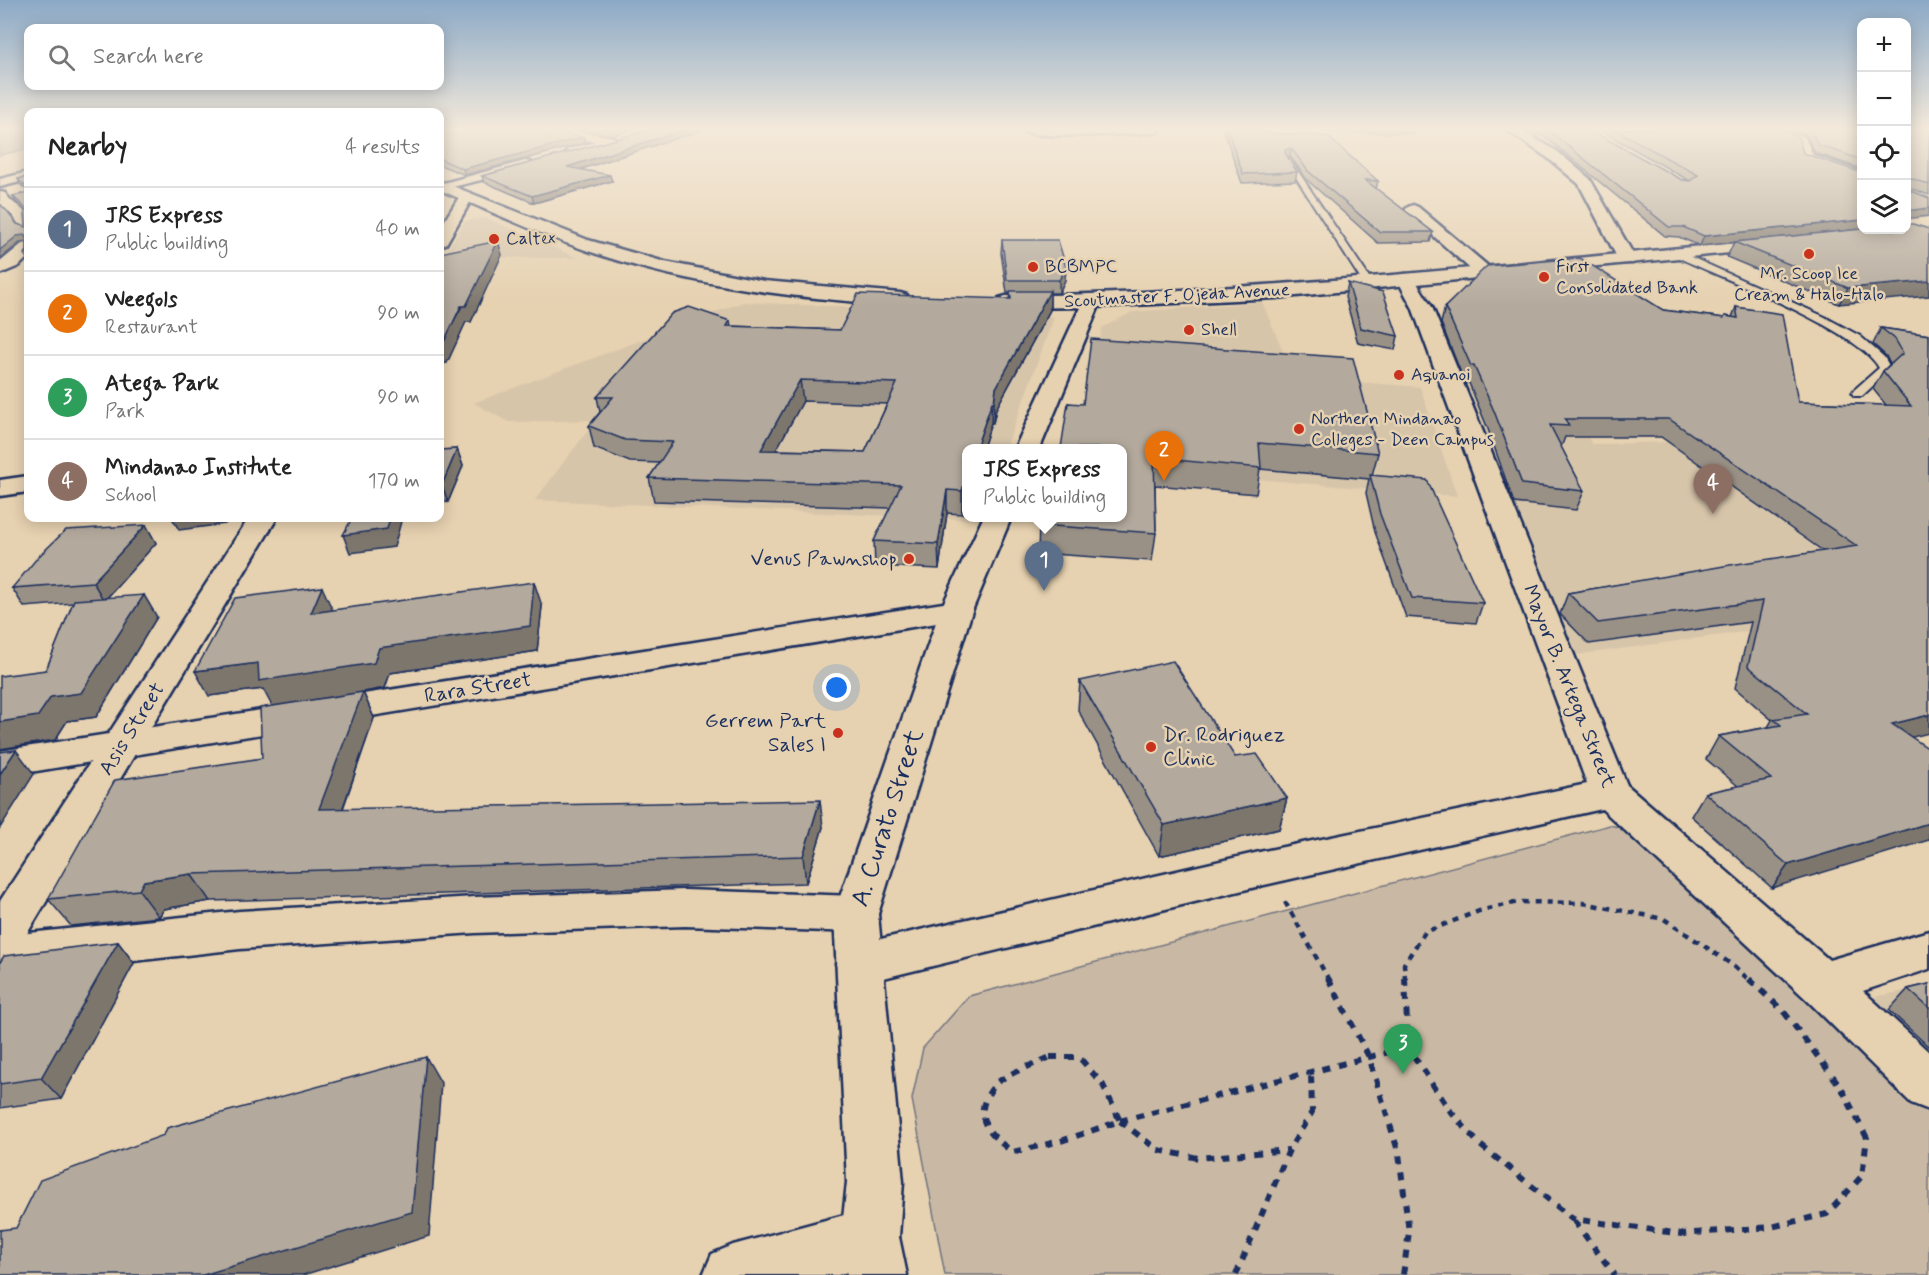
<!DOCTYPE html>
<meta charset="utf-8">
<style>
:root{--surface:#fff;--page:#f6f6f6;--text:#222;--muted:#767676;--line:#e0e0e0;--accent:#c8321e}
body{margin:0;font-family:Mynerve,sans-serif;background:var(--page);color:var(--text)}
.controls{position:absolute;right:18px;top:18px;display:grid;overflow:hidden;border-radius:12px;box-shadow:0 3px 15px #0003}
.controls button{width:54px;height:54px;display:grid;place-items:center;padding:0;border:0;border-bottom:2px solid var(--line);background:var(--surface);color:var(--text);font:30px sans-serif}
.you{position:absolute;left:837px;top:688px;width:21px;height:21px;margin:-15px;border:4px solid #fff;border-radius:50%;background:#1a73e8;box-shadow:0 0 0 9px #1a73e833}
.badge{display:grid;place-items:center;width:39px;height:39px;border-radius:50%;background:var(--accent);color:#fff;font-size:20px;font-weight:700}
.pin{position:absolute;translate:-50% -50px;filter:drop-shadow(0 2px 3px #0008)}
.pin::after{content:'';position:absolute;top:32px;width:21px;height:18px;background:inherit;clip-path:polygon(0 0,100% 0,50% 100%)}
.popup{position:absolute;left:962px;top:444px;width:165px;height:78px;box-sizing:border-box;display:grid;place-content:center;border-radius:12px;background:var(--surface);filter:drop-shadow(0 2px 4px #0005);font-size:20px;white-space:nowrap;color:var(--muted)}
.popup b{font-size:22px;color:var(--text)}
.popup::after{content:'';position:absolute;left:50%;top:100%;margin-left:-12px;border:12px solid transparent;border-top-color:var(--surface)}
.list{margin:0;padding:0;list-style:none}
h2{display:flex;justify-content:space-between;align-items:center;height:78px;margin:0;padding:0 24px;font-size:26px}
h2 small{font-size:20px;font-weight:400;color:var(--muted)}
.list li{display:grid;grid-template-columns:39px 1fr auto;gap:18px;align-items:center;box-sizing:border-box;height:84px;padding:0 24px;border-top:2px solid var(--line)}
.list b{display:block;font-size:22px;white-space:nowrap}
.list p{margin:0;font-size:20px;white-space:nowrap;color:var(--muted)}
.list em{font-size:20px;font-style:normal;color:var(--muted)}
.icon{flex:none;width:33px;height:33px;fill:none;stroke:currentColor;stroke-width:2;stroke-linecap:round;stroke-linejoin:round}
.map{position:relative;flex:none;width:1929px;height:1275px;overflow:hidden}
.search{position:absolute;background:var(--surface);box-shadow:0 3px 15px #0003;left:24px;top:24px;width:420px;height:66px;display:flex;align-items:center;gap:15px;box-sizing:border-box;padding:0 21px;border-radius:12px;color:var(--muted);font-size:22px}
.panel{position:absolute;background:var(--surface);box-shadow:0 3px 15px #0003;left:24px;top:108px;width:420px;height:414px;border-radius:12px}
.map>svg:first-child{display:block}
</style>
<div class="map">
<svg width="1929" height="1275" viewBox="0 0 1929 1275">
<rect width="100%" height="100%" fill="#e6d1b0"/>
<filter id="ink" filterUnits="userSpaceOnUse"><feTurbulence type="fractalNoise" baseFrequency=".0167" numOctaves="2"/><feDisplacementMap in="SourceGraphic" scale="12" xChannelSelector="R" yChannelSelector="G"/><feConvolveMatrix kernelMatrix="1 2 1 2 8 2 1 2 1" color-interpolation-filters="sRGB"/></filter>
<g filter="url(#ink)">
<g fill="#d7c5aa">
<path d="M486 218 578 258 444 257 465 221Z"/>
<path d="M743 302 1054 317 1006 448H966V518H981V520L535 500 596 420 509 422 474 403Z"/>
<path d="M1262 302 1286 358 1099 347 1102 328 1132 312Z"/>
<path d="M1170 368 1420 387 1457 496 1160 471Z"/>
<path d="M1463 386 1561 394 1592 444 1755 440 1927 607 1568 656Z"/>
<path d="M1929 986V1055L1870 998Z"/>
</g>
<path fill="#c9b9a4" stroke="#727481" stroke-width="1.5" d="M1610 825 1636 832 1657 846 1929 1114V1275H945L912 1099 923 1048 969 996Z"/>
<path fill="#a09994" stroke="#6b6f7e" stroke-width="1.5" d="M0 129H28V149L0 155Z"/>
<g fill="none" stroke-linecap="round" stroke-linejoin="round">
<g stroke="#1b2f5e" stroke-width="4">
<g id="lane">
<path d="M1289 158 1373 283 1372 285 1363 283 1285 160Z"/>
<path d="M1680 252 1823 316 1860 336 1884 357 1891 369 1862 396H1854L1852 393 1854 390 1879 368C1860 331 1720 277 1677 257L1675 255Z"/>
</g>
</g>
<g stroke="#1b2f5e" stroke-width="5">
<g id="street">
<path d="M536 129H562L613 137 619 141 617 144 572 156 568 155 566 152 568 149 596 142 542 133Z"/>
<path d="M1018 129H1161L1155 133C1131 133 1032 141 1018 129Z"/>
<path d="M1505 129H1519L1558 152 1590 179 1636 259 1633 263H1621L1618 259 1579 184 1548 158Z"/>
<path d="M1769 129H1785L1805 137 1813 155 1862 172V181L1802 160 1796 142Z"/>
<path d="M525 161 530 162 532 165 530 168 440 190V184Z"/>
<path d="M0 192 5 193C17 212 28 201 28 231L22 229 13 216 0 206Z"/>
<path d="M1413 205 1418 207 1489 267 1492 271 1489 275H1477L1408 213 1405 210 1408 207Z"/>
<path d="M28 243V257L19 266 0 274V262L22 244Z"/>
<path d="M1406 274 1412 275 1432 307 1627 785 1829 960 1929 931V969L1863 991 1929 1052V1110L1911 1103 1805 998 1602 809 1264 885 859 984 843 978 836 964 843 950 859 944 1264 851 1587 784 1412 307 1397 279 1400 275Z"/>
<path d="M28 476V492L0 496V480Z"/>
<path d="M956 601 967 604 972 611 967 618 0 777V751Z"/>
<path d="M685 890 856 896 872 901 878 914 872 927 856 932 685 926 475 933 240 949 0 976V936L240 911 475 897Z"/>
<path d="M870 1208 891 1216 899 1237 891 1258 838 1275H703L712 1254 733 1245Z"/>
</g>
</g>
<g stroke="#1b2f5e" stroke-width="5">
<g id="secondary">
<path d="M28 172V180L0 187V179Z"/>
<path d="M466 193 473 197 446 244 440 246V228L461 194Z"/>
<path d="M1092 295 1099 297 1101 301 1040 448H1015L1083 301 1085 297Z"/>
<path d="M249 518H277L16 952 0 958V901Z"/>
<path d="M983 518H1011L972 611 878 914 903 1182 899 1237 907 1275H847L841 1237 847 1182 834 914 940 611Z"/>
</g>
</g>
<g stroke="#1b2f5e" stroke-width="5">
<g id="highway">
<path d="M440 181 588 240 665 262 764 281 900 293 907 295 909 299 907 303 900 305C799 298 696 287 600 255 545 237 493 212 440 190Z"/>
<path d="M1774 239 1782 244 1780 248 1276 298 1092 307 1006 308 999 306 997 302 999 298 1006 296C1263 293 1518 263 1774 239Z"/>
</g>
</g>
<g stroke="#1b2f5e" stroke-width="4.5" stroke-dasharray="6 6" stroke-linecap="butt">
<path d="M1285 902 1329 980"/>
<path d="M1405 980 1404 964 1425 932 1479 911 1518 902 1583 903 1664 919 1734 966 1749 980"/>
</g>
<g stroke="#1b2f5e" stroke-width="6" stroke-dasharray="8 8" stroke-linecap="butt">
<path d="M1328 978 1369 1057 1399 1154 1409 1232 1403 1275"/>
<path d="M1405 978 1408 1047 1451 1112 1479 1144 1573 1219 1682 1234 1771 1227 1827 1214 1862 1176 1867 1138 1841 1087 1784 1012 1748 978"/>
<path d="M1050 1057H1079L1103 1085 1120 1121 1061 1141 1013 1152C987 1134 969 1114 996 1084 1005 1074 1036 1064 1050 1057Z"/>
<path d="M1120 1121 1158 1150 1198 1158 1289 1150"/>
<path d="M1120 1121 1408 1047"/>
<path d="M1574 1221 1615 1275"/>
<path d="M1236 1275 1289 1150 1312 1112 1311 1072"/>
</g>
<use href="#lane" fill="#e6d1b0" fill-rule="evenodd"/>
<use href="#street" fill="#e6d1b0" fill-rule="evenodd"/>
<use href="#secondary" fill="#e6d1b0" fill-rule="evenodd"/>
<use href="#highway" fill="#e6d1b0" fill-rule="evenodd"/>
</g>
<g fill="#9a9186" stroke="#1b2f5e" stroke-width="1.5" fill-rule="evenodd">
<path d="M440 129 585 143 465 175 440 165Z"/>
<path d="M575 129H635L613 135Z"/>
<path d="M654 129H705L581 169 612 181 534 203 484 182 482 176Z"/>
<path d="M1223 129H1260L1265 133 1378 181 1376 189 1433 232 1430 242 1378 243 1307 180 1290 156 1287 157 1297 172 1295 181 1242 183Z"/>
<path d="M1326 129H1414L1413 133 1328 132Z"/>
<path d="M1527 129H1588L1682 180 1690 181 1598 129H1782L1803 153 1862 230H1906L1839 304 1727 257 1734 242 1792 236 1700 246 1679 237 1665 236 1544 136 1539 135Z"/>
<path d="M1790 129H1862V169L1815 153 1806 135Z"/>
<path d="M1906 129H1929V195L1909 188Z"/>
<path d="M28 177V192L20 184 18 179Z"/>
<path d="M28 193V260L27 241 21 242 0 258V204L17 224 26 227 25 211 16 202 13 196Z"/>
<path d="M1002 240 1066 267 1065 280 1059 293H1050V310L996 409 993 423H991L983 448H966L962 514 947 513 939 569 875 566 874 541 890 508 654 501 649 478 659 463 630 462 594 448 589 426 600 412 597 397 730 321 731 326 840 330 1009 299 1010 293H1007L1001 253ZM803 401 887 404 865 452 776 450Z"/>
<path d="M1348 283 1398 336 1395 350 1358 343 1345 297Z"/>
<path d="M1445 307 1663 310 1724 318 1725 316 1732 317 1736 307 1798 402 1886 405 1873 389 1883 371 1890 364 1886 356 1873 344 1881 328 1929 335 1912 737 1772 888 1691 816 1705 793 1738 786 1706 759 1719 736 1768 727 1772 720 1735 688 1751 622 1589 644 1560 614 1568 593 1823 551 1661 437H1565L1562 445H1560L1584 491 1576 510 1514 503 1488 429 1469 383H1465L1441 323Z"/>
<path d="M1068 403 1378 453 1372 475 1483 603 1476 623 1406 617 1375 532 1366 493 1369 479 1260 469 1256 494 1155 485 1156 533 1152 561 1038 553 1039 525 1122 518Z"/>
<path d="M457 449 463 466 448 502 440 503V450Z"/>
<path d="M146 525 156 543 107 598 157 617 96 717 67 721 55 740 46 670 73 603 24 607 12 588Z"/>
<path d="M542 606 537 651 390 673 385 688 363 692 374 718 343 809 823 827 806 883 210 901 164 909 159 917 71 926 48 899 262 758 351 694 263 689 209 696 332 610Z"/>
<path d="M1080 681 1235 757 1287 798 1279 829 1159 856 1078 710Z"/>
<path d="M118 942 134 963 61 1099 0 1108V962Z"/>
<path d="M1929 984V1047L1889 1010 1908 989Z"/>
</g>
<g fill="#7d766d" stroke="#1b2f5e" stroke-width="1.5">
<path d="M612 129H635L613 135Z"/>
<path d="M687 129H705L569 173 567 167Z"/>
<path d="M584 137 585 143 465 175 463 169Z"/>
<path d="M1291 148 1290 156 1284 158 1285 150Z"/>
<path d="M610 175 612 181 534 203 532 196Z"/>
<path d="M1929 208V216L1906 219V211Z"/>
<path d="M1862 220V229L1700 246 1704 236Z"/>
<path d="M24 235 28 241 21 242 1 258 0 250 17 236Z"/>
<path d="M498 241 502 255 471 322H466L447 363 440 364V346Z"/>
<path d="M28 252V260L24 254Z"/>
<path d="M1066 267 1065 280 1059 293V280Z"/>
<path d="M1929 281V296L1839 304 1848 288Z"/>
<path d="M1050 291V310L996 409 993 423 994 402 996 388Z"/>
<path d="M800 380 803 401 764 472 761 450Z"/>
<path d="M992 402 991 423 983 448H976Z"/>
<path d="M457 449 463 466 448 502 442 485Z"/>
<path d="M966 478V501L962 514V491Z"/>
<path d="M947 490V513L939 569 938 544Z"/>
<path d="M172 518H229L225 524 179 530Z"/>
<path d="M390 518H402L394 547 350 553 343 535Z"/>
<path d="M146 525 156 543 104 601 93 582Z"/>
<path d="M534 582 542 606 537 651 390 673 385 688 363 692 374 718 333 836 319 809 272 706 263 689 209 696 195 671 379 648Z"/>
<path d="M322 587 333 611 311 613Z"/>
<path d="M144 595 157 617 96 717 67 721 55 740 0 749V722Z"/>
<path d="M1929 715V733L1876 746 1892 724Z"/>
<path d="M16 750 34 774 0 828V774Z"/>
<path d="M1287 798 1279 829 1159 856 1164 825Z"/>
<path d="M820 800 823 827 806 883 803 856Z"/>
<path d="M1929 823V840L1772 888 1788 865Z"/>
<path d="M191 874 210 901 164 909 159 917 139 890 144 881Z"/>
<path d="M118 942 134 963 61 1099 41 1078Z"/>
<path d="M426 1057 441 1083 429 1236 303 1275H203Z"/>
</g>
<g fill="#b3a99c" stroke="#1b2f5e" stroke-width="1.5" fill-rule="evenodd">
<path d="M440 129H539L584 137 463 169 440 159Z"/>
<path d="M654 129H687L567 167 610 175 532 196 482 176Z"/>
<path d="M1227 129H1260L1265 133 1327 136 1378 181 1365 180 1433 232H1380L1308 171 1291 148 1285 150V153L1297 172 1243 174Z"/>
<path d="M1547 129H1588L1682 180 1690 181 1698 175 1614 129H1782L1798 136 1803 153 1862 173V220L1704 236 1683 227H1669Z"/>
<path d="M1810 129H1862V160L1818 145Z"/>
<path d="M1906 129H1929V185L1911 178 1908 180 1909 190 1929 198V208L1906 211Z"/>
<path d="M28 177V189L18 179Z"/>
<path d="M28 193V252L24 254 27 251V237L24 235 17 236 0 250V204L8 212 17 224 26 227 25 208 13 196Z"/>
<path d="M1906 224H1913L1929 229V281L1848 288 1734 242 1862 229 1906 230Z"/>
<path d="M1002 240H1058L1066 267 1059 280H1007Z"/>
<path d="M498 241 466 306H461L442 346H440V253Z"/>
<path d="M1580 258 1663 310 1724 318 1725 316 1738 318 1736 307 1782 314 1798 402 1911 406 1883 371 1903 353 1895 339 1881 328 1929 335V715L1892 724 1929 749V823L1788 865 1705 793 1771 779 1719 736 1781 725 1773 719 1807 714 1748 666 1763 601 1598 623 1568 593 1730 565 1857 546 1669 419H1565L1569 426 1550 425 1584 491 1522 484 1494 411 1474 366H1471L1445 307 1487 266Z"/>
<path d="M1348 283 1383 292 1398 336 1361 328Z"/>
<path d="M1010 291H1050L996 388 994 402H992L976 448H966V478L962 491 947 490 938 544 874 541 901 485 649 478 673 442 625 440 589 426 613 397H597L672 313 689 307 730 321 727 326 840 330 858 294 1011 299ZM800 380 897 383 865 452 761 450Z"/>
<path d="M1091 339 1353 358 1378 453 1259 443 1261 468 1154 458 1156 533 1039 525 1040 518H1122V448H1061L1068 403 1083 404Z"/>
<path d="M457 449 442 485H440V450Z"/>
<path d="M1370 475 1427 480 1483 603 1412 598 1380 514Z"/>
<path d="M352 518H390L387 529 343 535Z"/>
<path d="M146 525 93 582 12 588 38 557 66 530Z"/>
<path d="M534 582 530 626 379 648 374 663 259 681 258 663 195 671 235 598 322 587 311 613Z"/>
<path d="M144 595 81 693 51 697 38 716 0 722V676L46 670 74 600Z"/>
<path d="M1173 661 1235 757 1257 754 1287 798 1164 825 1080 681Z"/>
<path d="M363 692 319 809 820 800 803 856 191 874 144 881 139 890 48 899 115 780 262 758 260 708Z"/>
<path d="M16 750 0 774V752Z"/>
<path d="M118 942 41 1078 0 1084V962L4 956Z"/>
<path d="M1929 984V1008L1908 989Z"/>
<path d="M426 1057 412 1212 203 1275H0V1230L16 1228 40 1180 164 1135 167 1128Z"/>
</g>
</g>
<linearGradient id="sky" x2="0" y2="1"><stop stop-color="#8ba9c6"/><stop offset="0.42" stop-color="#f4eadb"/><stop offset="1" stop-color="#f4eadb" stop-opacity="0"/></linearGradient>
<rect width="1929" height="307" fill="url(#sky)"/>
<g fill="#c8321e" stroke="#e6d1b0" stroke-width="2">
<circle cx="494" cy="239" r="6"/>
<circle cx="1809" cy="254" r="6"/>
<circle cx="1033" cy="267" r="6"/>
<circle cx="1544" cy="277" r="6"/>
<circle cx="1189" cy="330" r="6"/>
<circle cx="1399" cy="375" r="6"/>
<circle cx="1299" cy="429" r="6"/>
<circle cx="909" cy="559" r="6"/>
<circle cx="838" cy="733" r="6"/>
<circle cx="1151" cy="747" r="6"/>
</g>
<g text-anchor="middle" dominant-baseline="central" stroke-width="5" stroke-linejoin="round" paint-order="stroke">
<g font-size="18" fill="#1b2f5e" stroke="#e6d1b0" text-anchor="start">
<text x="506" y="239">Caltex</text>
<text x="1045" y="267">BCBMPC</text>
<text x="1556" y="267">First<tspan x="1556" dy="21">Consolidated Bank</tspan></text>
<text x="1809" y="274" text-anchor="middle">Mr. Scoop Ice<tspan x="1809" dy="21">Cream &amp; Halo-Halo</tspan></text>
<text x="1201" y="330">Shell</text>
<text x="1411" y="375">Aquanoi</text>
<text x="1311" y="419">Northern Mindanao<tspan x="1311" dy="21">Colleges - Deen Campus</tspan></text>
</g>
<g font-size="18" fill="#1b2f5e" stroke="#e6d1b0">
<text transform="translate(1177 296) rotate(-3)">Scoutmaster F. Ojeda Avenue</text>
</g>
<g font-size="21" fill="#1b2f5e" stroke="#e6d1b0" text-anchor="end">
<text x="897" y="559">Venus Pawnshop</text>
<text x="826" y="721">Gerrem Part<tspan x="826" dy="24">Sales I</tspan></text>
<text x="1163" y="735" text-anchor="start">Dr. Rodriguez<tspan x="1163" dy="24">Clinic</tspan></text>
</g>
<g font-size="21" fill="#1b2f5e" stroke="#e6d1b0">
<text transform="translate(1569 686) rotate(68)">Mayor B. Artega Street</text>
<text transform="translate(478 688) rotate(-9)">Rara Street</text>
<text transform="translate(132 729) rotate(-58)">Asis Street</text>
</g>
<g font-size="26" fill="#1b2f5e" stroke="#e6d1b0">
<text transform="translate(888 818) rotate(-72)">A. Curato Street</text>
</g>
</g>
</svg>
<div class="controls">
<button>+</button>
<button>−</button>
<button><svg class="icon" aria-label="locate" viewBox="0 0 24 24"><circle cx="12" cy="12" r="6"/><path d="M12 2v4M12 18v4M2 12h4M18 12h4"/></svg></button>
<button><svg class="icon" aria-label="layers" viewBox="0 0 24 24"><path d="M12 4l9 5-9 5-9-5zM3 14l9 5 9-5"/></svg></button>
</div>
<div class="you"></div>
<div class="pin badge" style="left:1044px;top:591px;background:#5c6f8a">1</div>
<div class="popup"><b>JRS Express</b>Public building</div>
<div class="pin badge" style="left:1164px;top:481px;background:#e8710a">2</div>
<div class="pin badge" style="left:1403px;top:1074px;background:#2e9e5b">3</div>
<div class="pin badge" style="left:1713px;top:514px;background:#8d6e63">4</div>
<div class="search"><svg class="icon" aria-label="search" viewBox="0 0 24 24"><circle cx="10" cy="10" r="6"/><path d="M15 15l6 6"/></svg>Search here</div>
<section class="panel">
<h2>Nearby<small>4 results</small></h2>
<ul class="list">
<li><span class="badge" style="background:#5c6f8a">1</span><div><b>JRS Express</b><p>Public building</p></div><em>40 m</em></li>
<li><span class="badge" style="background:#e8710a">2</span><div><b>Weegols</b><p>Restaurant</p></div><em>90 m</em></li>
<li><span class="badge" style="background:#2e9e5b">3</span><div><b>Atega Park</b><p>Park</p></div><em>90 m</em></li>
<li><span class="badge" style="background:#8d6e63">4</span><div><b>Mindanao Institute</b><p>School</p></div><em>170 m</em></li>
</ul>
</section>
</div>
